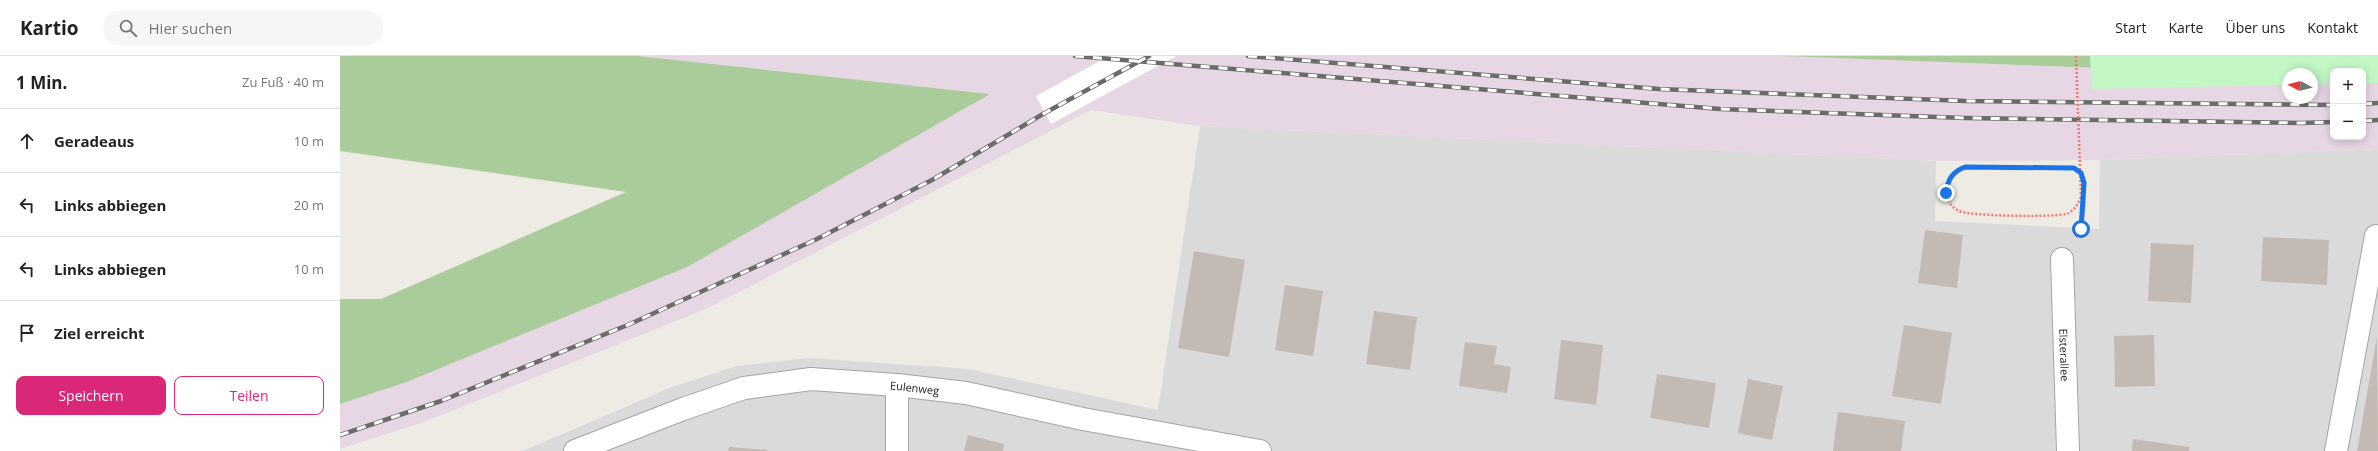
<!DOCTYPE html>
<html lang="de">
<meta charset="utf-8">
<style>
:root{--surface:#fff;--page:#f6f6f6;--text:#222;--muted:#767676;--line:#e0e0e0;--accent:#db2777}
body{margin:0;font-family:"Open Sans",sans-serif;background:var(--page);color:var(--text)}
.controls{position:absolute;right:12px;top:12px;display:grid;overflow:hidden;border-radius:8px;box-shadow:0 2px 10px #0003}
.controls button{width:36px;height:36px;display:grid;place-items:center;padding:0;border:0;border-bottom:1px solid var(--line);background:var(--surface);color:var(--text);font:20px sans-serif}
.compass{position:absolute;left:1942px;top:12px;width:36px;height:36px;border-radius:50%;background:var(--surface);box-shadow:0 2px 10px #0003;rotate:277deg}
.stop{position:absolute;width:12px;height:12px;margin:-9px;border:3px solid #1a73e8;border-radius:50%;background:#fff}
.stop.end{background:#1a73e8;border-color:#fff;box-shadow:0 1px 4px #0008}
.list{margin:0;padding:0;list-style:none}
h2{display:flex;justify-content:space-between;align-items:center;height:52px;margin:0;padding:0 16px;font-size:17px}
h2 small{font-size:13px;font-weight:400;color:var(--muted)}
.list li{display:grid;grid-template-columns:26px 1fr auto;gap:12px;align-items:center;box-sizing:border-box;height:64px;padding:0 16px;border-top:1px solid var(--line)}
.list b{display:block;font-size:15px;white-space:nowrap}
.list em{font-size:13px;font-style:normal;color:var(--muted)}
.actions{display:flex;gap:8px;padding:12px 16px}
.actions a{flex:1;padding:9px 0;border:1px solid var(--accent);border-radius:8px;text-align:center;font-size:14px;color:var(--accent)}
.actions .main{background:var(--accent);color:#fff}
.icon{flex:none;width:22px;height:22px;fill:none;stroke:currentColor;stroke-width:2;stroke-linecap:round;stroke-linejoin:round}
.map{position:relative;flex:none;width:2038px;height:395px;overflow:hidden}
header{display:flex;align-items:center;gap:24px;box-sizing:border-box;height:56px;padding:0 20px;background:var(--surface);border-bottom:1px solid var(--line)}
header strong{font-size:19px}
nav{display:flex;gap:22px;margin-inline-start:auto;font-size:14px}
.search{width:280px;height:36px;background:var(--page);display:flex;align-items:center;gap:10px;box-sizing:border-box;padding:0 14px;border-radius:22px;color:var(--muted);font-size:15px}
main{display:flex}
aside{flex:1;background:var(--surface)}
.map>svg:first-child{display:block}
</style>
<header>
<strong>Kartio</strong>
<div class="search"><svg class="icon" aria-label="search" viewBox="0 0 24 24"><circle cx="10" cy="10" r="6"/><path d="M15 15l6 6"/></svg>Hier suchen</div>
<nav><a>Start</a><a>Karte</a><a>Über uns</a><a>Kontakt</a></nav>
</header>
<main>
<aside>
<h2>1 Min.<small>Zu Fuß · 40 m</small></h2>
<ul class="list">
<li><svg class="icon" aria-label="ahead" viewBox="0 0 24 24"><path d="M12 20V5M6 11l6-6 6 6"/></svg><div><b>Geradeaus</b></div><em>10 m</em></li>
<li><svg class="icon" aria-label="left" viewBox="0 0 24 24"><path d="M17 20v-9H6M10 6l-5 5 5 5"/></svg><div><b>Links abbiegen</b></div><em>20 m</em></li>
<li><svg class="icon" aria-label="left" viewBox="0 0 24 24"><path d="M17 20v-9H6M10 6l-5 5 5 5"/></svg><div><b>Links abbiegen</b></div><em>10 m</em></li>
<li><svg class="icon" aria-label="arrive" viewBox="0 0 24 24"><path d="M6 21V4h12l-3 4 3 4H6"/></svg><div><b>Ziel erreicht</b></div></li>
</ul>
<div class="actions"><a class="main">Speichern</a><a>Teilen</a></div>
</aside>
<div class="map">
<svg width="2038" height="395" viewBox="0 0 2038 395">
<rect width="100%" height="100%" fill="#eeeae4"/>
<path fill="#dbdada" d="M860 70 1596 105 1595 165 1759 173 1760 104 2038 93V395H183L332 331 397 310 468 302 629 313 818 354Z"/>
<path fill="#e7d6e4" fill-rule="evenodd" d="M298 0H1444L1787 13 2038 3V93L1760 104 1596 105 860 70 751 54 368 252 84 366 0 393V348L64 327 650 38ZM1993 15H2023V81H1993ZM1948 18H1972V42H1948Z"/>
<g fill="#aacc9a">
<path d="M0 0H298L650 38 347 211 64 327 0 348V243H41L286 136 0 95Z"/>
<path d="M1444 0H2038V3L1787 13Z"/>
</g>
<path fill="#c2f7c5" d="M1750 0H2038V27L2023 28V15H1993V28L1972 29V18H1948V29L1752 33Z"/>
<path fill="#fff" d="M769 0H836L711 68 696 40Z"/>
<g fill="#c2bab3">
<path d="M1585 174 1623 179 1617 232 1578 227Z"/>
<path d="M1923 181 1989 184 1987 229 1921 225Z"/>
<path d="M1811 187 1854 189 1851 247 1808 245Z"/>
<path d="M854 195 905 204 889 301 838 292Z"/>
<path d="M945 229 983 235 973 300 935 294Z"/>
<path d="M1034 255 1077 261 1070 314 1026 308Z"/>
<path d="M1564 269 1612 277 1601 348 1552 340Z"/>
<path d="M1814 279 1815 330 1775 331 1774 280Z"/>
<path d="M2037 280 2038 395H2017Z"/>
<path d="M1221 284 1263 289 1256 349 1214 343Z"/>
<path d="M1125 286 1157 290 1154 308 1171 311 1167 337 1119 330Z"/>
<path d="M1317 318 1376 327 1369 372 1310 362Z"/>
<path d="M1408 323 1443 330 1432 384 1398 377Z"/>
<path d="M1498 356 1565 365 1561 395H1493Z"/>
<path d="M628 379 664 388 663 395H624Z"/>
<path d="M1793 383 1849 391V395H1792Z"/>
<path d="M389 391 427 394V395H388Z"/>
</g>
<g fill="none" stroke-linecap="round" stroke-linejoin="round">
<g stroke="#a4a4a4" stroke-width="24">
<g id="minor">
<path id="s1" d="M1722 203 1728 395"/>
<path id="s2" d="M235 395 343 353 404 332 471 323 557 329 626 337 743 363 920 395"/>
<path d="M557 395V329"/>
<path d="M1996 395 2036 180"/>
</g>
</g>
<path stroke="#f3796f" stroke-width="2.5" stroke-dasharray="2 2" stroke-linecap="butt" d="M1736 181C1746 164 1746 136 1741 117L1734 112 1625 111C1607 119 1598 144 1619 155 1628 160 1720 162 1729 157 1735 153 1739 147 1741 140"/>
<use href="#minor" stroke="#fff" stroke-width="22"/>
<g stroke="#6b6b6b" stroke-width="4.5">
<g id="rail">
<path d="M735 0 1380 53 1625 62 1961 67 1993 66"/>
<path d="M908 0 1319 33 1626 45 1993 49"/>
<path d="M2023 48 2038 47"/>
<path d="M2023 65 2038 64"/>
<path d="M0 379 101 345 290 268 477 183 592 124 703 58 809 0"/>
</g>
</g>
<use href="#rail" stroke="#fff" stroke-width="3" stroke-dasharray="9" stroke-linecap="butt"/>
<path stroke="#f3796f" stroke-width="2.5" stroke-dasharray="2 2" stroke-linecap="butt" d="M1736 0 1741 140"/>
</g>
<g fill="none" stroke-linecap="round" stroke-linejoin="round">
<path stroke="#1a73e8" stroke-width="5" d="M1606 137C1608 123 1612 116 1625 111L1734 112 1741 117 1744 127 1741 173"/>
</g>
<g text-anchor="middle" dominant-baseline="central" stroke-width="3" stroke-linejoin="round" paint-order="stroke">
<g font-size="11" fill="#1d1d1d" stroke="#fff">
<text stroke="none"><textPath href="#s1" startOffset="96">Elsterallee</textPath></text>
<text stroke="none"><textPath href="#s2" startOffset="352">Eulenweg</textPath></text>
</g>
</g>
</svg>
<div class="controls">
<button>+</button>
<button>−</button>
</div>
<svg class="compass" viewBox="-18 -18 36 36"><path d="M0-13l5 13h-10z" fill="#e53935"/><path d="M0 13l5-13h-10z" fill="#767676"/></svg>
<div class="stop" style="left:1741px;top:173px"></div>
<div class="stop end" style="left:1606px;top:137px"></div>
</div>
</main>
